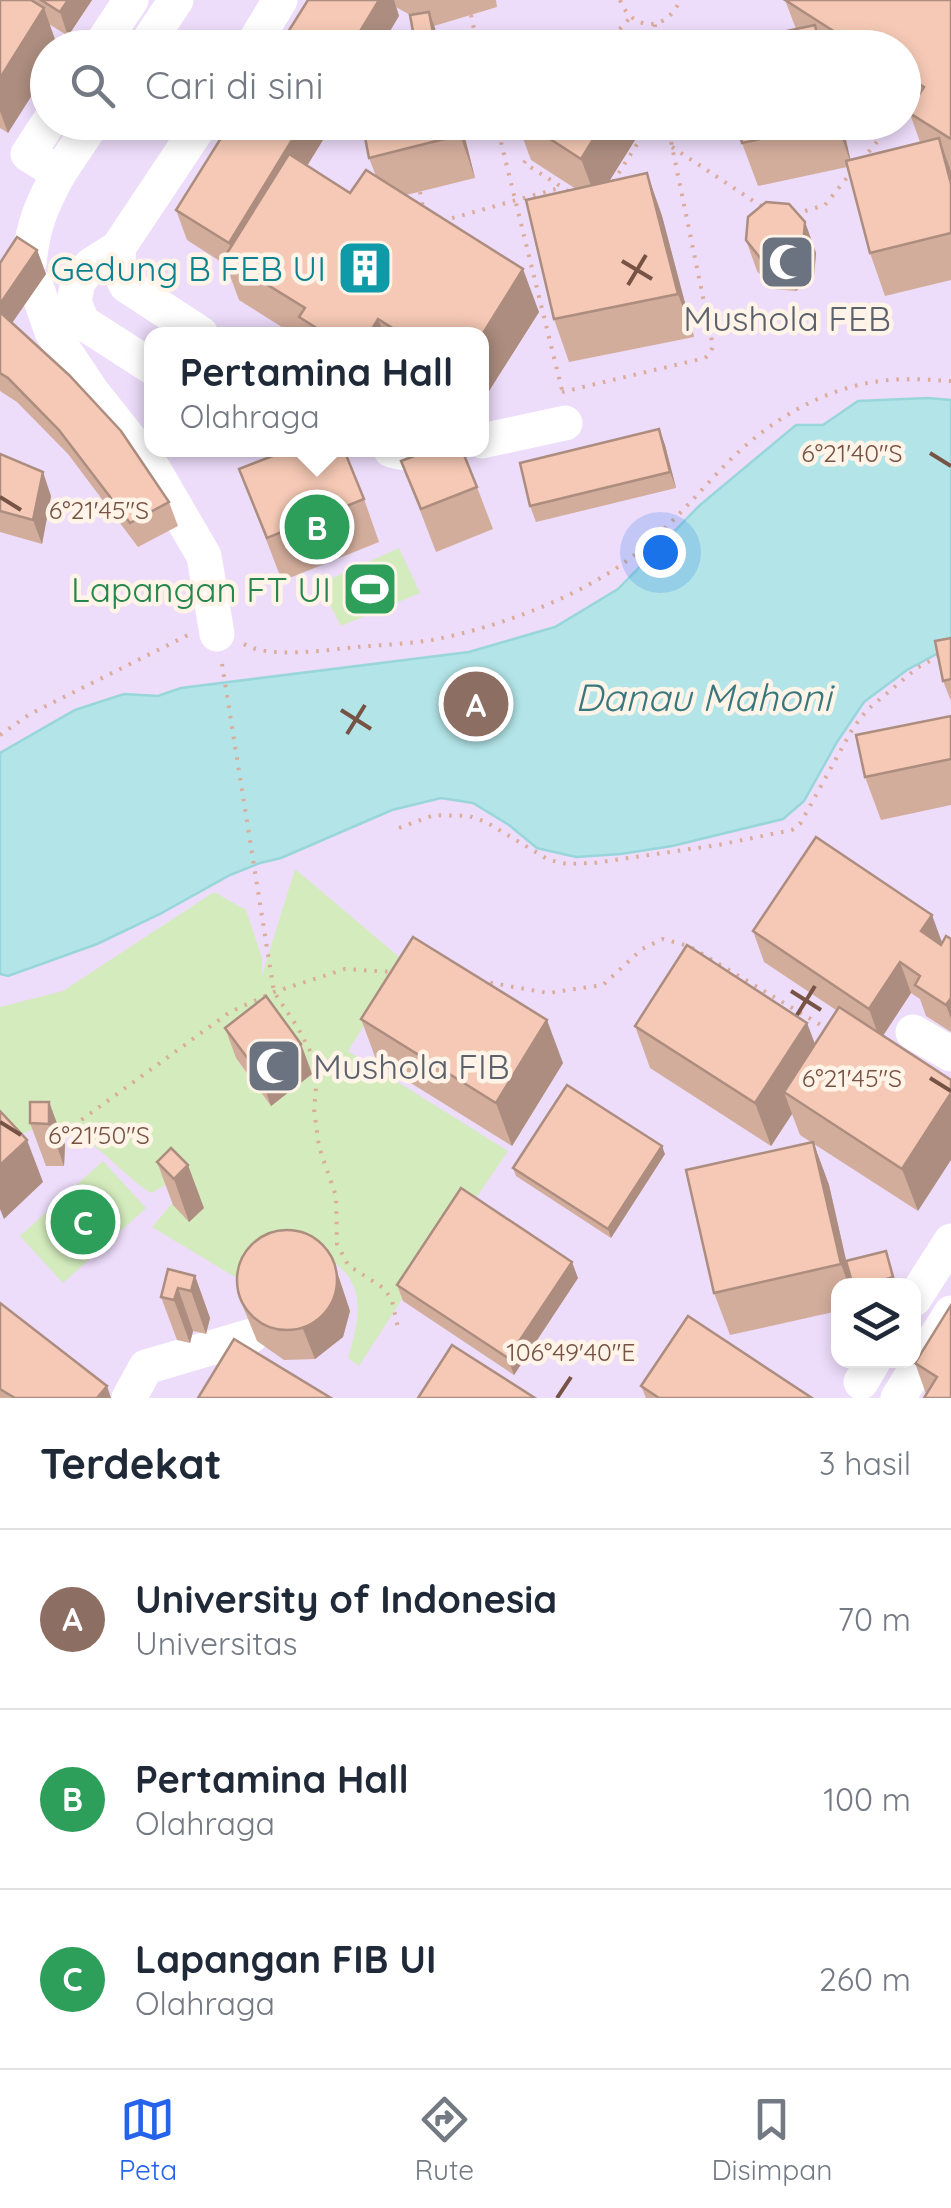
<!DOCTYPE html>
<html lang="id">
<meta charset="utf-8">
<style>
:root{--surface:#fff;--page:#f6f6f7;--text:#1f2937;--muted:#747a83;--line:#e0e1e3;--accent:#2563eb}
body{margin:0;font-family:Quicksand,sans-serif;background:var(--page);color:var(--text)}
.controls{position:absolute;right:30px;bottom:30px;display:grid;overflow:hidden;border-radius:20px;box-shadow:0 5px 15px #0003}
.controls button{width:90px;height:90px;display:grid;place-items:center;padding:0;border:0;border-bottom:2px solid var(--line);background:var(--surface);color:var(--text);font:50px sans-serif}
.you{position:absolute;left:660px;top:552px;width:35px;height:35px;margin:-25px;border:8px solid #fff;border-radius:50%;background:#1a73e8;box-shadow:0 0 0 15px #1a73e833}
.badge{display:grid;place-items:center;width:65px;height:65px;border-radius:50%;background:var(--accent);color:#fff;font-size:32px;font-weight:700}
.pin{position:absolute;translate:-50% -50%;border:5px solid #fff;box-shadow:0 2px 10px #0006}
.popup{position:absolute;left:144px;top:327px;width:345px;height:130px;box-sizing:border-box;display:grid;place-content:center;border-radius:20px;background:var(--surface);filter:drop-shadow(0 2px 8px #0005);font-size:32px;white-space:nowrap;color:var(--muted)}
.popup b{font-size:38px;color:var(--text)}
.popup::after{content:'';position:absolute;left:50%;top:100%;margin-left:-20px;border:20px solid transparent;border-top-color:var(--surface)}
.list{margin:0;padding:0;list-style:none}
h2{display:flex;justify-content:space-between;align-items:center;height:130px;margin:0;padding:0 40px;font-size:42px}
h2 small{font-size:32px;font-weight:400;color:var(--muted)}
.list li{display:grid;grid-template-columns:65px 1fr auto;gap:30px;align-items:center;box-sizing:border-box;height:180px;padding:0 40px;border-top:2px solid var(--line)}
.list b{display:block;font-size:38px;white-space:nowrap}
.list p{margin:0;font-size:32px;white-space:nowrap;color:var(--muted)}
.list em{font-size:32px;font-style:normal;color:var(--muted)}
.icon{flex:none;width:55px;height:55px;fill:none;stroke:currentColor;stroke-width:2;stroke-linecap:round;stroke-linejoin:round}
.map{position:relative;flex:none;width:951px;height:1398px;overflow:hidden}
.search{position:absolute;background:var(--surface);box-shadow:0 5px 15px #0003;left:30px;right:30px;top:30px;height:110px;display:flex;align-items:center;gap:25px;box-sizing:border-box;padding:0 35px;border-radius:55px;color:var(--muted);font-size:38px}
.sheet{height:670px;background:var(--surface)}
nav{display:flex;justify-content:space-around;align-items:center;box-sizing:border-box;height:140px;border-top:2px solid var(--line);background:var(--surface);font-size:28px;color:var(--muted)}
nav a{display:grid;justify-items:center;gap:5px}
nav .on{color:var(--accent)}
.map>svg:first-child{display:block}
</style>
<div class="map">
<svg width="951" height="1398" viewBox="0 0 951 1398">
<rect width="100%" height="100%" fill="#feefdf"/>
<path fill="#eddcfa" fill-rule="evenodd" d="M0 0H951V1398H0ZM48 48H904V122H48ZM152 334H482V450H152ZM838 1286H914V1360H838Z"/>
<g fill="#d4ecbd" fill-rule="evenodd">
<path d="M399 548 420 593 341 626 319 584Z"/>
<path d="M295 869 404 961 348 1051 508 1151 472 1204 466 1200 359 1366 348 1358C360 1317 369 1281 324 1256L245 1283 152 1227 179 1195 169 1183 151 1193C121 1176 82 1120 44 1126 30 1128 13 1140 0 1146V1007L63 991 214 892 246 910 262 958V975ZM256 1050 271 1106 240 1064Z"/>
<path d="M103 1161 146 1208 63 1283 20 1236Z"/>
</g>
<path fill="#b3e5e8" stroke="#98d6db" stroke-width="2.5" d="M928 398 951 400V646L907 670 864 702 837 742 804 801 783 819 672 846 621 854 576 857 537 848 509 825 473 803 441 798 392 810 281 858 260 863 230 875 160 914 97 944 8 976 0 974V753L75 710 124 694 158 696 181 688 469 652 555 627 618 589 699 506 796 425H823L858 401Z"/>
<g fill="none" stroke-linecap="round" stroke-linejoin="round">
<g stroke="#daac99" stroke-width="4" stroke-dasharray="2.5 8" stroke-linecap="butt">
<path d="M620 0C632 32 667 32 680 0"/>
<path d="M471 15 478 48"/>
<path d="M595 48 609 41 629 19"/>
<path d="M655 48V24"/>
<path d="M496 122 562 390"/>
<path d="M672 147 764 208"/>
<path d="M531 152 524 163 568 191"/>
<path d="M862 160 890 126"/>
<path d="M613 182 646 130 634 122"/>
<path d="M420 192 423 207"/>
<path d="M795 214 825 205 849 175"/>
<path d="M442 221 563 187"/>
<path d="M562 392 705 358 710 354 713 346 667 122"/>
<path d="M244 644C268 659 327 650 356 647 381 645 407 644 432 640 489 629 552 607 602 577 651 549 687 505 725 465 769 420 827 385 890 380 910 378 931 380 951 381"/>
<path d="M222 664 274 992 298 1028 318 1066 314 1109 319 1147 336 1196 337 1244 348 1265 385 1289 392 1301 399 1332"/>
<path d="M0 735 30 714 190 634"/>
<path d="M399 828 434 815 469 816 486 822 549 860 567 864 594 863 718 845 792 830 800 824 853 728 867 710 917 668 951 649"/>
<path d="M480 981 548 993 603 985 642 949 663 939 689 946 829 1030"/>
<path d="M73 1126 230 1012 274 992 345 969 391 972"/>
</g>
<g stroke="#fff" stroke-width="35">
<path d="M99 48 131 0"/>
<path d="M144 48 176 0"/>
<path d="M251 48 280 0"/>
<path d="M59 173 93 122"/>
<path d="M118 248 91 265 78 282 74 302 82 322 152 367"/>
<path d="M29 263C33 225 41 206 59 173L28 154 49 122"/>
<path d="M36 286 52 332 92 392 154 470 204 556 217 634"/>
<path d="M201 334 126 285 119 269 118 248 202 122"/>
<path d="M482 441 565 423"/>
<path d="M391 450 416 455 442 450"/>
<path d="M913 1032 951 1054"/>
<path d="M914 1299 951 1241"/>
<path d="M861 1382 874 1360"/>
<path d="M129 1398 146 1367 251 1336"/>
<path d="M898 1398 951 1313"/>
</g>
</g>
<g fill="#d3ad9c">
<path d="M0 0H92L68 36 49 24 58 48H48L8 133 0 128Z"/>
<path d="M308 0H496L497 7 434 26 439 48H416L410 15 396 7 399 16Z"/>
<path d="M785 0H951V280L885 296 870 253 847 167 758 186 742 143 738 122H842L850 160 920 142 909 111 904 108V48H721L796 29Z"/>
<path d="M231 122H334L307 166 350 193 376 176 369 158 362 122H461L475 178 406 195 539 312 482 402V334H293L239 300 226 265 187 240 176 210Z"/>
<path d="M517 122H637L640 132 609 181 647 173 662 216 694 337 569 362 554 319 576 189 531 160Z"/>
<path d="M805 222 816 253 814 276 796 291 773 289 757 271 746 240Z"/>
<path d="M37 250 46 274 12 323 169 502 178 526 138 547 68 454 17 402 0 391V263Z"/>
<path d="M659 429 665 445 676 488 536 522 530 506Z"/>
<path d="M0 454 51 496 42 544 0 532Z"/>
<path d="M401 461 477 487 493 529 436 552Z"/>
<path d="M239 469 364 499 379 542 282 581Z"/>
<path d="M951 638V701L943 681Z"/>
<path d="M951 716V805L881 820 865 777Z"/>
<path d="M753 931 942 942 951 939V1032L926 1016 920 999 911 993 883 1036 918 1211 814 1144 829 1185 846 1261 886 1251 897 1286H853L846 1262 852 1286H838V1311L730 1335 714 1293 811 1142 800 1135 792 1114 771 1146 650 1068 635 1026 807 1023 815 1044 836 1010 764 962Z"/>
<path d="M361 1019 563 1063 512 1146 377 1062Z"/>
<path d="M225 1028 301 1044 312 1074 271 1106 236 1058Z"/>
<path d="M49 1102 65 1145 64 1166H46L30 1123Z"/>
<path d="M665 1154 611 1238 516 1176 513 1168Z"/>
<path d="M157 1162 204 1208 189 1222 173 1205Z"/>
<path d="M331 1254 350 1311 343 1337 315 1359 284 1360 257 1341 237 1292Z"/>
<path d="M195 1276 210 1318 206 1334 193 1331 190 1343 177 1340 161 1297Z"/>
<path d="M578 1278 514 1375 403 1301 397 1285Z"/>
<path d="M0 1303 111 1398H0Z"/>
<path d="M951 1305V1398L926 1394 915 1363Z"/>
<path d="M641 1386 812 1398H646Z"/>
</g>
<g fill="#ac8d7f">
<path d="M68 0H92L68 36 60 12Z"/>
<path d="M379 0H394L399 16 380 48H350Z"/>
<path d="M44 8 58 48H48V70L8 133 0 111V78Z"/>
<path d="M429 12 435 28 439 48H436Z"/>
<path d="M303 122H334L243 270 238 266 229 243Z"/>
<path d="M456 122H461L475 178 460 135Z"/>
<path d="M604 122H637L640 132 597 201 581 159Z"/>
<path d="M836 122H842L852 166Z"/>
<path d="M939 138 951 171V184Z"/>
<path d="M647 173 662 216 694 337 678 294Z"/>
<path d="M805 222 816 253 814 276 796 291 785 261Z"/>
<path d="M37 250 46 274 5 333 0 319V304Z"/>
<path d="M523 269 539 312 482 402V335Z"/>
<path d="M378 319 384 334H369Z"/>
<path d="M659 429 665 445 676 488 670 472Z"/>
<path d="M43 472 51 496 42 544 33 520Z"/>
<path d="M932 915 943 945 921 931Z"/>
<path d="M900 962 911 993 880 1040 869 1009Z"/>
<path d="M951 998V1019L946 1005Z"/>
<path d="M547 1020 563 1063 512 1146 496 1103Z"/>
<path d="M807 1023 823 1066 784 1092 792 1114 771 1146 755 1103Z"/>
<path d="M301 1044 312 1074 271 1106 260 1075Z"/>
<path d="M951 1093V1160L918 1211 902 1169Z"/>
<path d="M49 1102 65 1145 64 1166 49 1124Z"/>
<path d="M27 1140 43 1182 4 1219 0 1209V1165Z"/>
<path d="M813 1142 829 1185 852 1286H849L841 1264Z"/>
<path d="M662 1146 665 1154 611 1238 608 1229Z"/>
<path d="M188 1165 204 1208 189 1222 174 1179Z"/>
<path d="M331 1254 350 1311 343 1337 315 1359 303 1329Z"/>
<path d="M572 1262 578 1278 514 1375 508 1358Z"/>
<path d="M195 1276 210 1318 206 1334 191 1291Z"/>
<path d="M178 1288 193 1331 190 1343 174 1300Z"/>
<path d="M107 1386 111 1398H97Z"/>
</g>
<g fill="#f5c9b5" stroke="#ac8d7f" stroke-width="2.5">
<path d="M0 0H31L44 8 0 78Z"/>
<path d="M41 0H68L60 12Z"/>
<path d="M308 0H379L350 48H278Z"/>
<path d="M785 0H951V139L908 112 924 87 904 75V48H860Z"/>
<path d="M429 12 436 48H416L410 15Z"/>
<path d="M815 25 820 48H721V45Z"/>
<path d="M231 122H303L229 243 176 210Z"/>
<path d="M362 122H456L460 135 369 158Z"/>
<path d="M524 122H604L581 159Z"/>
<path d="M738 122H836V123L742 143Z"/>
<path d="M939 138 951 184V233L870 253 846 161Z"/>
<path d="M289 154 350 193 366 170 523 269 482 335 402 334 378 319 369 334H326L299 317 305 308 224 258Z"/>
<path d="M647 173 678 294 554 319 526 200Z"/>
<path d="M766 202 789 204 805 222 803 245 785 261 761 259 746 240 748 217Z"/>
<path d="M17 237 37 250 0 304V263Z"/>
<path d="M0 312 69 375 121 431 169 502 130 523 59 430 8 378 0 373Z"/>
<path d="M659 429 670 472 530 506 520 463Z"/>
<path d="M288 450H344L364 499 267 538 239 469Z"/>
<path d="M430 450H462L477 487 421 509 401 461Z"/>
<path d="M0 454 43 472 33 520 0 511Z"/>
<path d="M951 638V679L943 681 935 641Z"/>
<path d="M951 716V759L865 777 856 735Z"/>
<path d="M816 837 932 915 921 931 941 945 946 936 951 939V998L946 1005 915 985 920 976 900 962 869 1009 753 931Z"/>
<path d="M413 937 547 1020 496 1103 361 1019Z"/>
<path d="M687 945 807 1023 755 1103 635 1026Z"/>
<path d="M266 996 301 1044 260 1075 225 1028Z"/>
<path d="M839 1007 951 1080V1093L902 1169 784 1092Z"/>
<path d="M567 1085 662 1146 608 1229 513 1168Z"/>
<path d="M30 1102H49V1124L30 1123Z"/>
<path d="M0 1111 27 1140 0 1165Z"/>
<path d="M813 1142 841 1264 714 1293 686 1170Z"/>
<path d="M171 1148 188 1165 174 1179 157 1162Z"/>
<path d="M461 1188 572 1262 508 1358 397 1285Z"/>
<circle cx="287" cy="1280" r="50"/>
<path d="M886 1251 893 1277 864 1286H853L846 1261Z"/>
<path d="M168 1269 195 1276 191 1291 178 1288 174 1300 161 1297Z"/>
<path d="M0 1303 107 1386 97 1398H15L0 1389Z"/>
<path d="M951 1305V1398H924L937 1377 915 1363Z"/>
<path d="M688 1316 812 1398H659L641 1386Z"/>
<path d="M234 1339 331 1398H198Z"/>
<path d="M452 1345 535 1398H418Z"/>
</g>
<path fill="none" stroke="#765345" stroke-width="4" d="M622 261 652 279M628 285 646 255M930 453 951 466M0 497 21 510M341 710 371 729M347 734 365 705M791 991 821 1010M797 1015 815 986M930 1078 951 1091M0 1122 21 1135M557 1398 571 1377"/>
<defs>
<g id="mosque-square" transform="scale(2.875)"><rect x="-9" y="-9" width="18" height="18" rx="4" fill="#6b7280" stroke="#fff4e7"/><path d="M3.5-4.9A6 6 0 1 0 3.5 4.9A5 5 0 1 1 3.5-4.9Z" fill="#fff"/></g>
<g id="building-square" transform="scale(2.875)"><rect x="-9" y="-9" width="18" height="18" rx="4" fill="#0f9aa8" stroke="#fff4e7"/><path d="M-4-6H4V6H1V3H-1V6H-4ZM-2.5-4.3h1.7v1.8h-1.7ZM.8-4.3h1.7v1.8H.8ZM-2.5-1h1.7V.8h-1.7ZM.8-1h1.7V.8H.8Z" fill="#fff"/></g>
<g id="stadium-square" transform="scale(2.875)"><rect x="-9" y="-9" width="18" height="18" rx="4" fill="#2e9e5b" stroke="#fff4e7"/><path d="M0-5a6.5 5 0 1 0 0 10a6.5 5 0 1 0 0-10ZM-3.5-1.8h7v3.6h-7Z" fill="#fff"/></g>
</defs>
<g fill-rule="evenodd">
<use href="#mosque-square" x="787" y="262"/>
<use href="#building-square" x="365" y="268"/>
<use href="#stadium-square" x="370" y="589"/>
<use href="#mosque-square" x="274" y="1066"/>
</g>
<g text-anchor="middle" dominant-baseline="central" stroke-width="9" stroke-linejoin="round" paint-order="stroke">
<g font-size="35" fill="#0d838f" stroke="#fff4e7" text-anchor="end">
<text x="326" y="268">Gedung B FEB UI</text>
</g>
<g font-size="35" fill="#5b616d" stroke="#fff4e7">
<text x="787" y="318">Mushola FEB</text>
<text x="313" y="1066" text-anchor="start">Mushola FIB</text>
</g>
<g font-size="35" fill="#27864d" stroke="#fff4e7" text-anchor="end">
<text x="331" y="589">Lapangan FT UI</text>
</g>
<g font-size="38" font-style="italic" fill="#38777d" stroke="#fff4e7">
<text x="703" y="697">Danau Mahoni</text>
</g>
</g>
<g font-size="25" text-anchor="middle" fill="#765345" stroke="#fff4e7" stroke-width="9" stroke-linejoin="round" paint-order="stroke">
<text x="852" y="462">6°21'40"S</text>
<text x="99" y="519">6°21'45"S</text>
<text x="852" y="1087">6°21'45"S</text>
<text x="99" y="1144">6°21'50"S</text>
<text x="571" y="1361">106°49'40"E</text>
</g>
</svg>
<div class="controls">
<button><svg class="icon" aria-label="layers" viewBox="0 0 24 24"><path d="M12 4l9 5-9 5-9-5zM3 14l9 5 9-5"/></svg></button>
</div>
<div class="you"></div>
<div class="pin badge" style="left:476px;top:704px;background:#8d6e63">A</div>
<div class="pin badge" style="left:317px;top:527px;background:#2e9e5b">B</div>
<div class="popup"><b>Pertamina Hall</b>Olahraga</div>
<div class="pin badge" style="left:83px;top:1222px;background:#2e9e5b">C</div>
<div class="search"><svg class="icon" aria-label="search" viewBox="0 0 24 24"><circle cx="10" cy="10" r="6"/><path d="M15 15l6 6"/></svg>Cari di sini</div>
</div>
<section class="sheet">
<h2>Terdekat<small>3 hasil</small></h2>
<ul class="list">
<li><span class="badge" style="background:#8d6e63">A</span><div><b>University of Indonesia</b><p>Universitas</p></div><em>70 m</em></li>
<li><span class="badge" style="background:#2e9e5b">B</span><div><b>Pertamina Hall</b><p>Olahraga</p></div><em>100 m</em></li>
<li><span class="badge" style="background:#2e9e5b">C</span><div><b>Lapangan FIB UI</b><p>Olahraga</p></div><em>260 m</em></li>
</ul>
</section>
<nav>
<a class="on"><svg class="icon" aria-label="map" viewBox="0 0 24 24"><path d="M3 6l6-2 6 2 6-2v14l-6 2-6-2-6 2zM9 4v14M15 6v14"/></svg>Peta</a>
<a><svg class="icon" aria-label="directions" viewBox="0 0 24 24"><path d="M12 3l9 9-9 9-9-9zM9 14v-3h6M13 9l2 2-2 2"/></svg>Rute</a>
<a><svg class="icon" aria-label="saved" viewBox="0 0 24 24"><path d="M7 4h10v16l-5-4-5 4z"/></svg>Disimpan</a>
</nav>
